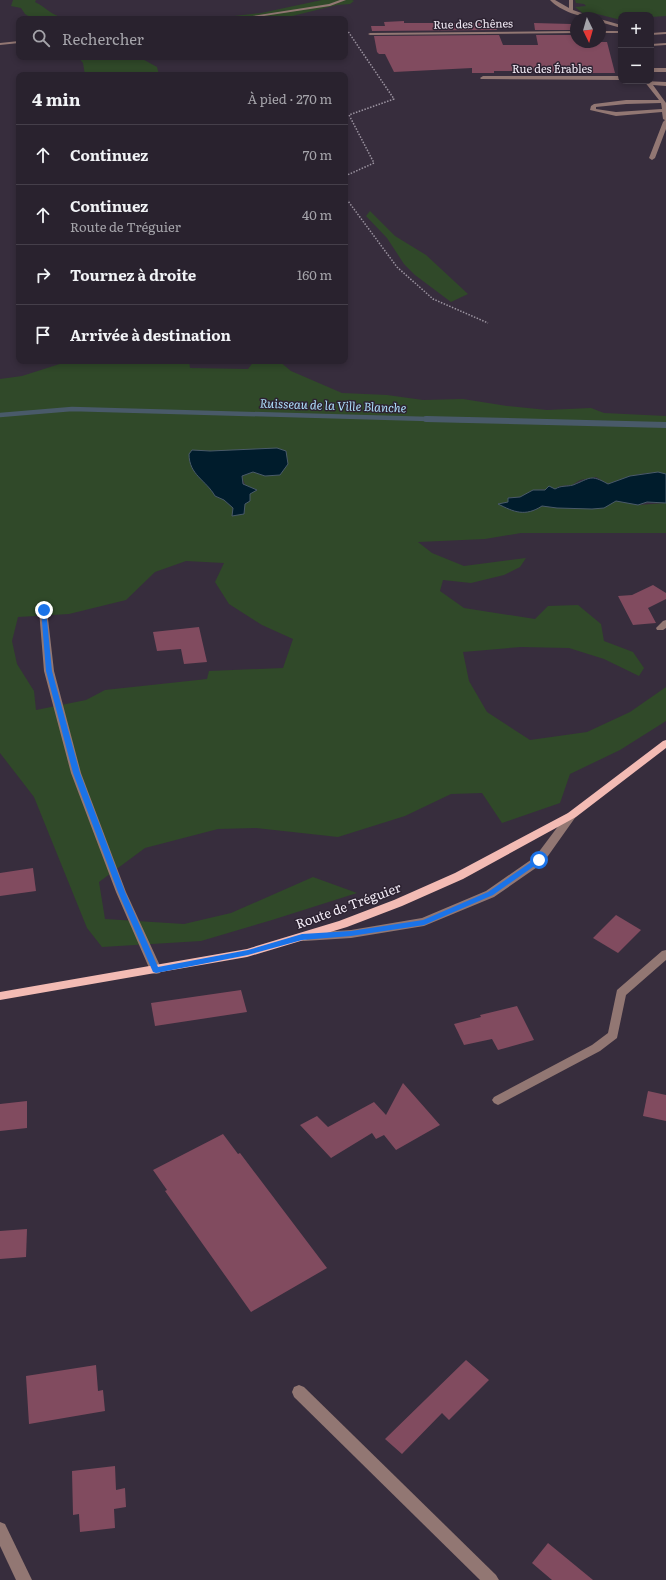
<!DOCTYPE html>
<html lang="fr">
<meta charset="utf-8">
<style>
:root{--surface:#29222e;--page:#312a36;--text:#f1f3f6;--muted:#a5a4aa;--line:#453f4a}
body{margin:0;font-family:Literata,serif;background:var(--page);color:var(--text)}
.controls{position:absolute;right:12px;top:12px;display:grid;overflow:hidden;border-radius:8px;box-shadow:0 2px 6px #0003}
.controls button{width:36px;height:36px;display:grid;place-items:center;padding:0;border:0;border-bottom:1px solid var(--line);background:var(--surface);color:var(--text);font:20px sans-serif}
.compass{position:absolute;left:570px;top:12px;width:36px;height:36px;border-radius:50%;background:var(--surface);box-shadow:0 2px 6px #0003;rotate:175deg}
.stop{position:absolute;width:12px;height:12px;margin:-9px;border:3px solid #1a73e8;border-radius:50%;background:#fff}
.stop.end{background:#1a73e8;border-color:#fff;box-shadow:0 1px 4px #0008}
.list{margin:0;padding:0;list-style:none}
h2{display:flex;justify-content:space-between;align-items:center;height:52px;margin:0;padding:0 16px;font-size:17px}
h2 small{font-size:13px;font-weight:400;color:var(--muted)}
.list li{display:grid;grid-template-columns:26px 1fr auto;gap:12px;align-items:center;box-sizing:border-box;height:60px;padding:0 16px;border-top:1px solid var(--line)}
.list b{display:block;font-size:15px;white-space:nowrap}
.list p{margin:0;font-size:13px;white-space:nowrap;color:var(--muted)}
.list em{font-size:13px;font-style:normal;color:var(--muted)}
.icon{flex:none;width:22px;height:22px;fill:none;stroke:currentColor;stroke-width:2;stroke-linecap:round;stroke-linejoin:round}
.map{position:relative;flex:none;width:666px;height:1580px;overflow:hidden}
.search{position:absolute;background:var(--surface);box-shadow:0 2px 6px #0003;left:16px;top:16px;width:332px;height:44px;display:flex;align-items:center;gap:10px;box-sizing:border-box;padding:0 14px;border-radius:8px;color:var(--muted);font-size:15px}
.panel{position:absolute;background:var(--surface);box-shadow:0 2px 6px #0003;left:16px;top:72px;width:332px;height:292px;border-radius:8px}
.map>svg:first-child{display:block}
</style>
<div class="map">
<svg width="666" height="1580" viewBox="0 0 666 1580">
<rect width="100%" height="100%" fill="#372d3d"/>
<g fill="#304929" fill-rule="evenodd">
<path d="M13 0H36L35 2C47 8 51 15 64 18L33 19 25 14 21 8 11 6Z"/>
<path d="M322 0H352L354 1 350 4 337 5 280 19H208L261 13Z"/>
<path d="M575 0H666V16L651 17V15H621V20L593 13 584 14 575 7 586 6 584 4 576 3Z"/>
<path d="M78 57H139L157 67 159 75H85L83 63Z"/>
<path d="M370 211 395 236 426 255 468 294 451 302 415 275 404 264 387 238 366 216Z"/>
<path d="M69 361H189L190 368 248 369 254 361H279L291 371 342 393 387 395 423 400 463 399 507 406 547 410 591 408 604 413 666 416V474C646 470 626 477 608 484L596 477 580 480 572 485 560 486 555 489 533 490 520 497 508 498V502L499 504C515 512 525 517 542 506L557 508 616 501 638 505 666 503V533H521L485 539 418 542 432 553 464 566 526 558 520 567 504 575 471 583 443 580 440 591 464 608 535 619 548 606 578 605 601 624 604 641 633 652 644 668 639 676 604 659 569 648 521 647 463 652 469 681 487 712 530 740 587 732 630 712 666 687V721L620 750 570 774 560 803 502 823 482 793 451 794 405 816 338 837 256 828 218 829 145 848 99 882 105 919 184 924 231 913 313 877 357 893 272 920 201 941 102 947 87 928 34 797 0 753V379L22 376ZM192 450 210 451 265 476 253 472 242 476C244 485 250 491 250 501L233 508 224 500 215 496ZM186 561 224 563 215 582 229 604 262 625 293 639 283 668 209 671 207 679 105 690 86 700 36 710 34 691 17 664 12 641 18 617 69 614 126 600 155 572Z"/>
</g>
<g fill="#001c2c" stroke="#495a69">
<path d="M277 448 286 451 288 464 280 475 265 476 253 472 242 476 243 484 257 490 250 494V501L245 504 244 514 232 516 233 508 224 500 215 496C206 480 189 475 189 454L192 450 210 451Z"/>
<path d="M658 472 666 474V503L647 502 638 505 616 501 604 508 592 509 557 508 542 506C525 517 514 512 498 504L508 502V498L520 497 533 490H545L549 486 555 489C562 485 566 487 573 485 591 478 590 474 608 484L630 476Z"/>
</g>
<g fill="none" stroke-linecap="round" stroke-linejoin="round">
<path stroke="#495a69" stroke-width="4.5" d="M0 415 72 409 463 420"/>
<path stroke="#495a69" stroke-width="6" d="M426 419 666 425"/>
</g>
<g fill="#814b5f">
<path d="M404 21V23H494L497 30 372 31 371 26H385L384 22Z"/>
<path d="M534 23 571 24 573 30H535Z"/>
<path d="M499 35 503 45H538L536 35H574L576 42H607L615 73H551L547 71H494V73H472V68L394 72 385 54H379L377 52 374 36Z"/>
<path d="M653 585 666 593V599L648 608 656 623 633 625 618 596 632 595Z"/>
<path d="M199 627 207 662 184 664 181 649 157 651 153 632Z"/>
<path d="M33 868 36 891 0 896V873Z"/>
<path d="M616 915 641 930 618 953 593 938Z"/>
<path d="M241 990 247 1012 155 1026 151 1003Z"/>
<path d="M517 1006 534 1040 498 1050 492 1039 464 1045 454 1024 481 1017 480 1015Z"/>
<path d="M403 1083 440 1125 396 1150 384 1135 376 1139 372 1133 331 1158 300 1125 317 1116 328 1127 374 1102 386 1115Z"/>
<path d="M648 1091 666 1095V1121L643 1116Z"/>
<path d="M27 1101V1128L0 1131V1104Z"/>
<path d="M223 1134 238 1154 240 1153 327 1268 251 1312 165 1191 167 1190 153 1170Z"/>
<path d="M27 1229 26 1257 0 1259V1231Z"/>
<path d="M466 1360 489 1380 449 1420 442 1413 402 1454 385 1439Z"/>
<path d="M96 1365 98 1391 103 1390 105 1411 29 1424 26 1376Z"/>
<path d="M115 1466 116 1490 125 1488 126 1507 114 1509 115 1528 80 1532 79 1514 73 1515 72 1471Z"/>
<path d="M548 1543 593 1580H552L532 1563Z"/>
</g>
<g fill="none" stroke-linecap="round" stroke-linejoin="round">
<g stroke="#9b93a0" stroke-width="1.5" stroke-dasharray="1.5 1.5" stroke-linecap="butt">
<path d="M345 27 394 99 349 115 374 163 345 176"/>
<path d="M345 197 397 267 433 299 488 323"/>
</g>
<g fill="#927773" fill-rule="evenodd">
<path d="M340 0H346L330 6 245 19H233L329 4Z"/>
<path d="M550 0H555L569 8V0H573V10L596 18C582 18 560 11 550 0Z"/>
<path d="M600 19 621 25V28L600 22Z"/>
<path d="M576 31V33L370 35 368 34 370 33Z"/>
<rect x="600" y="31" width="21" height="2"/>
<path d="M666 32V34L651 35V33Z"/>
<path d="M19 41V43L0 45V43Z"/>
<path d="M666 43V45L651 46V44Z"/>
<rect x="651" y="68" width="15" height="4"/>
<path d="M483 76H621V80L481 79 480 78Z"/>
<path d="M644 81 666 82V86L653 85 666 103V129L655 158 652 160 649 158 663 122 665 120 663 119 662 112 616 116 590 110 591 106 594 104 626 100H659ZM661 103 662 109 616 112 596 109V107L626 104Z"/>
<path d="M43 607 47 610 54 671 81 773 126 892 162 970 160 973 156 974 152 973 150 970 116 892 71 773 44 671 39 610Z"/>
<path d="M666 620V628L663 630H657L656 628 663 621Z"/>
<path d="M572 812 577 815 543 863 494 897 424 926 351 938 304 941 300 940 298 937 300 934 304 933 351 930 422 918 486 891 535 857 568 813Z"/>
<path d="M666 950V960L626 995 617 1038 600 1051 502 1103 498 1105 494 1103 492 1100 494 1097 592 1045 608 1033 617 990 662 951Z"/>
<path d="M299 1385 304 1387 496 1575 499 1580H480L294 1397 292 1392 294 1387Z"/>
<path d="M0 1522 5 1524 32 1580H16L0 1546Z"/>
</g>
<path fill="#f3bbb4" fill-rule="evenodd" d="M666 740V748L576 817 463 879 402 906 347 927 247 957 0 1000V992L247 949 339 921 394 900 455 873 568 813 663 741Z"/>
</g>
<path fill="#1a73e8" d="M41 609 46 610 52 671 80 773 125 892 158 967 248 950 302 934 351 931 423 920 488 892 537 858 539 857 543 860 493 895 424 925 351 936 302 940 248 955 156 973 153 972 118 892 73 773 46 671Z"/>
<g text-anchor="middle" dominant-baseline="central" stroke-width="3" stroke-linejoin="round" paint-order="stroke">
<g font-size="11" fill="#f2ebf6" stroke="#2d2332">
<text transform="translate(473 23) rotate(-1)">Rue des Chênes</text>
<text x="552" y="68">Rue des Érables</text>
</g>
<g font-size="12" font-style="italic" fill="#adddfb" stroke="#2d2332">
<text transform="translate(333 405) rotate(2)">Ruisseau de la Ville Blanche</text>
</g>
<g font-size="13" fill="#f2ebf6" stroke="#2d2332">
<text transform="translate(348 905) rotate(-20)">Route de Tréguier</text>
</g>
</g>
</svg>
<div class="controls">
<button>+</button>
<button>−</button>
</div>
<svg class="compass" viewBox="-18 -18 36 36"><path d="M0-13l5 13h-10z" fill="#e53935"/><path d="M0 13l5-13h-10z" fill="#a5a4aa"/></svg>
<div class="stop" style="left:539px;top:860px"></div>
<div class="stop end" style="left:44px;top:610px"></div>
<div class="search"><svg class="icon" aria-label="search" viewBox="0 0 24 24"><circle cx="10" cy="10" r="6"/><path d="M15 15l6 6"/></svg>Rechercher</div>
<section class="panel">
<h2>4 min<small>À pied · 270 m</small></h2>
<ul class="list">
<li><svg class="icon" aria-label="ahead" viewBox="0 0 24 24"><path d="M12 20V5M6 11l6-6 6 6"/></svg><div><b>Continuez</b></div><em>70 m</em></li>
<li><svg class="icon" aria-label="ahead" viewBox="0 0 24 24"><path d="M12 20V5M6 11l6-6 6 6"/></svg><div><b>Continuez</b><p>Route de Tréguier</p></div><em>40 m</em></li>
<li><svg class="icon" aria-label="right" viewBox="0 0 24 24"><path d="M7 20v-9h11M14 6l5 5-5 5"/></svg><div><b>Tournez à droite</b></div><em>160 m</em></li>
<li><svg class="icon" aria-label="arrive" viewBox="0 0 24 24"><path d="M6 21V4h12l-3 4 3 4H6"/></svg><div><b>Arrivée à destination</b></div></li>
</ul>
</section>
</div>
